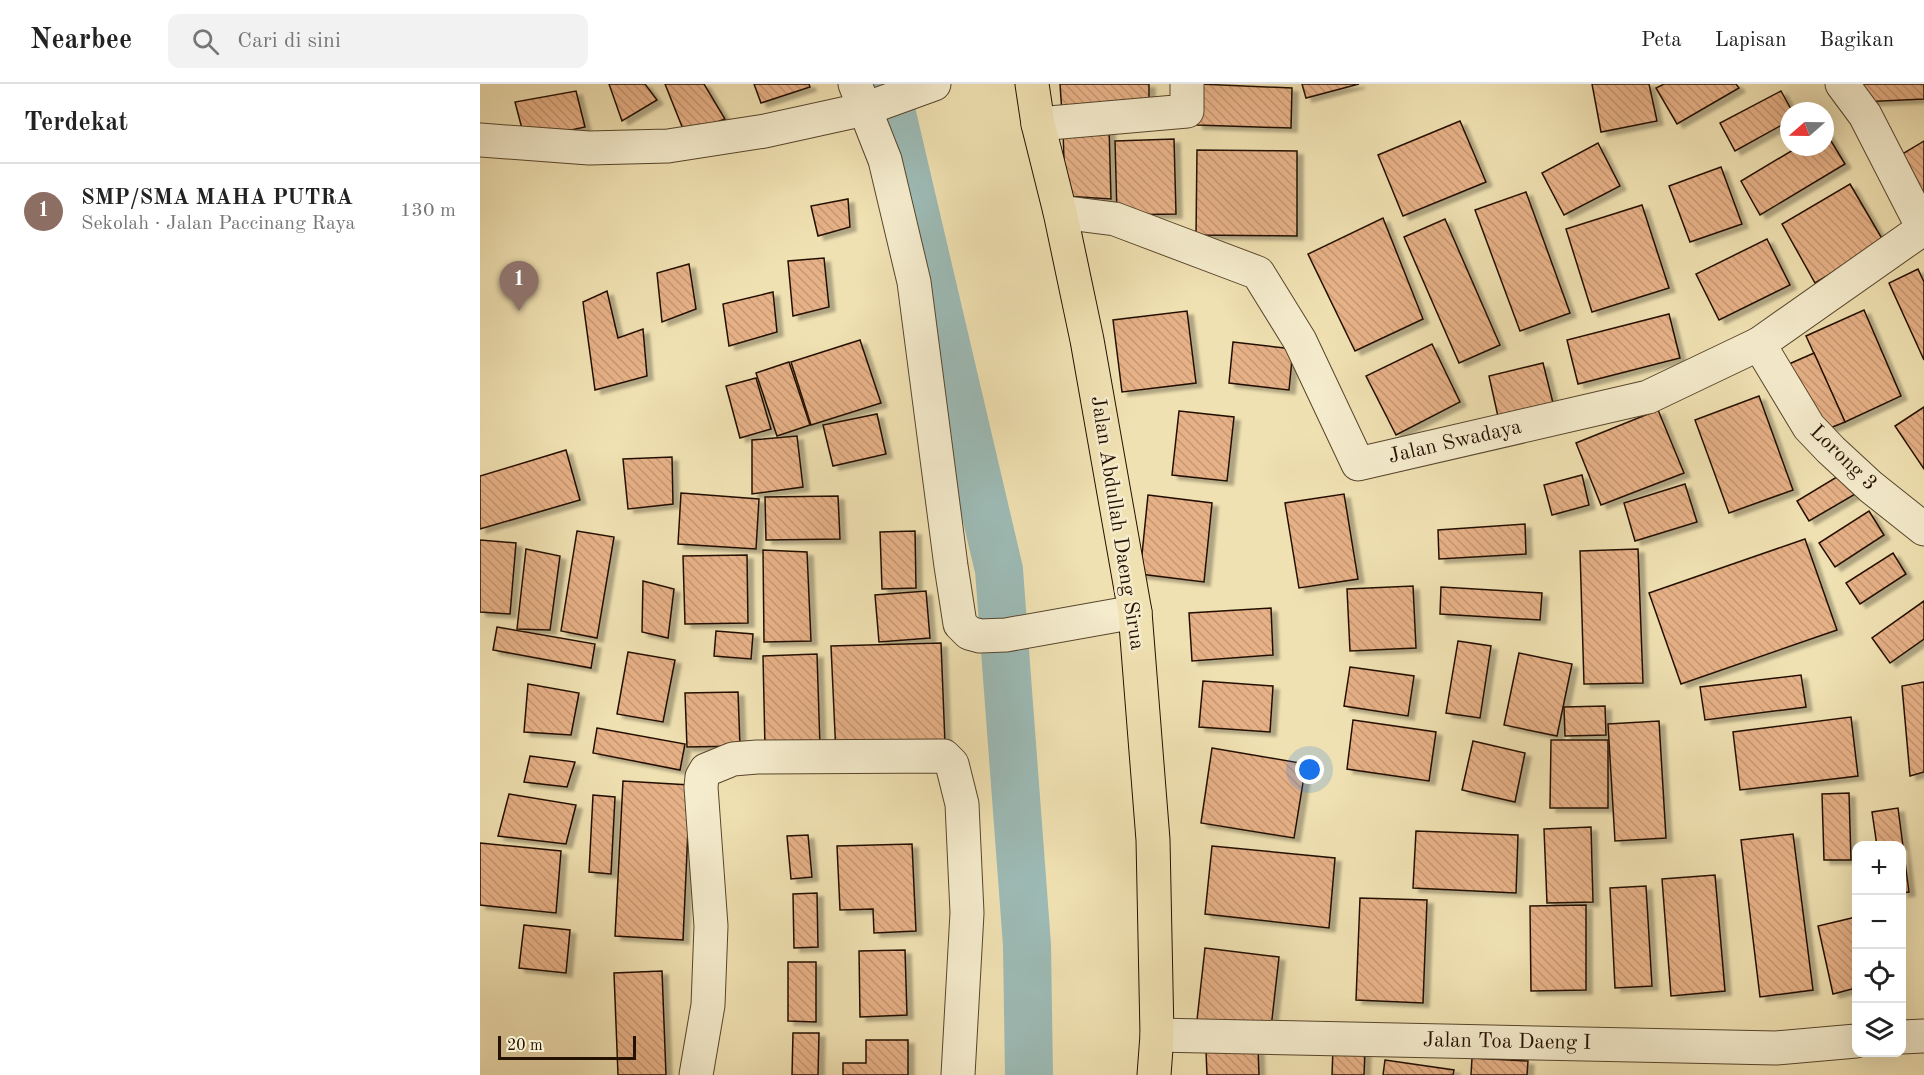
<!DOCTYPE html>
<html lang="id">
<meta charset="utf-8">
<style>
:root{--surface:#fff;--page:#f2f2f2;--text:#222;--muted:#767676;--line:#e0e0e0;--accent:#8f2418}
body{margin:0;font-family:"Old Standard TT",serif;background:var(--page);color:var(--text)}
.controls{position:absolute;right:18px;bottom:18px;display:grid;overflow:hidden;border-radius:12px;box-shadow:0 6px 24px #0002}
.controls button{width:54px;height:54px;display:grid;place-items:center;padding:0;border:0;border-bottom:2px solid var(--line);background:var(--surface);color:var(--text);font:30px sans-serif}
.compass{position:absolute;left:1300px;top:18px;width:54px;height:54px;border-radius:50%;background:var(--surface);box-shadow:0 6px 24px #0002;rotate:250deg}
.scale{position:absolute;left:18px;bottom:15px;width:138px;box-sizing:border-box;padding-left:6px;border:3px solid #241100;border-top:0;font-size:16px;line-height:21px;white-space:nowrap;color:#241100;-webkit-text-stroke:4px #f5eccd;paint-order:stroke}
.you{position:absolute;left:830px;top:686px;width:21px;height:21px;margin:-15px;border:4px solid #fff;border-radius:50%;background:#1a73e8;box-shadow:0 0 0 9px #1a73e833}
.badge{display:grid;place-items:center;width:39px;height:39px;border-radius:50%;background:var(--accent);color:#fff;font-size:20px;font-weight:700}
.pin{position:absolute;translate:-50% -50px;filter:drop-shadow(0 2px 3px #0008)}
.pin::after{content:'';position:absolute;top:32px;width:21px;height:18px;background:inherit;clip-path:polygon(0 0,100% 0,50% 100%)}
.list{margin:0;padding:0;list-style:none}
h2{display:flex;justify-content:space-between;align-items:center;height:78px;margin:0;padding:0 24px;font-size:26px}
h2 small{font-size:20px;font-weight:400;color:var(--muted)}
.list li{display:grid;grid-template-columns:39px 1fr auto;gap:18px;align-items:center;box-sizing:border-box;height:96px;padding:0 24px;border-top:2px solid var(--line)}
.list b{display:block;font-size:22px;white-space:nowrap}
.list p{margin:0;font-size:20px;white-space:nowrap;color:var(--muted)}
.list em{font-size:20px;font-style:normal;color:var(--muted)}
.icon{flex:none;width:33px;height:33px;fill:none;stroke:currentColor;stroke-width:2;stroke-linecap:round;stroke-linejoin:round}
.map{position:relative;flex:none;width:1444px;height:991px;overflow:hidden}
header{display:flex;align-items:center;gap:36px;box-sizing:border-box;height:84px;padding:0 30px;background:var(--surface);border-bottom:2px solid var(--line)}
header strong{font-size:28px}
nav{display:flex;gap:33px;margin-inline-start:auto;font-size:21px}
.search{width:420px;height:54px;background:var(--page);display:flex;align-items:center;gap:15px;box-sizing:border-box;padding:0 21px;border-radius:12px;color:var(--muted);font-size:22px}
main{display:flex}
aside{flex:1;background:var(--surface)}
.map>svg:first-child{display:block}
</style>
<header>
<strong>Nearbee</strong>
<div class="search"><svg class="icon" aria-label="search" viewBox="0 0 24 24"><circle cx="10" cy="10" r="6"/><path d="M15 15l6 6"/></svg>Cari di sini</div>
<nav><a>Peta</a><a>Lapisan</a><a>Bagikan</a></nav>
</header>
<main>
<aside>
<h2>Terdekat<small></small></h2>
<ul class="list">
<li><span class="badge" style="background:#8d6e63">1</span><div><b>SMP/SMA MAHA PUTRA</b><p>Sekolah · Jalan Paccinang Raya</p></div><em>130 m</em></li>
</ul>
</aside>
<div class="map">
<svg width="1444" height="991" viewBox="0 0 1444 991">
<defs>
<pattern id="building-back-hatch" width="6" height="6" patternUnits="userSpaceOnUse" patternTransform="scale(1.5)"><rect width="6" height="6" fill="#e7b187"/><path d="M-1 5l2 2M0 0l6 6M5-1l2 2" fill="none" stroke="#c69773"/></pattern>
<filter id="shadow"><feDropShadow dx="6" dy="4" stdDeviation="1.5" flood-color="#0004"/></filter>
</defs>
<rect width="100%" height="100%" fill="#f0e1b2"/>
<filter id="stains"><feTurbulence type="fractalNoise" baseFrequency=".00333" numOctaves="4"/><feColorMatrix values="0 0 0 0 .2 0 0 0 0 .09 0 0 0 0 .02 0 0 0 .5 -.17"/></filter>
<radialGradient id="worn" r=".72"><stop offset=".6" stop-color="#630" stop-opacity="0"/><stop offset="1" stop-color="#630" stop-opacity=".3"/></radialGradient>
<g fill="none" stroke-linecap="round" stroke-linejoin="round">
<path stroke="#9dbbb6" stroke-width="48" d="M405 0 519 486 547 861 549 991"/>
</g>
<g fill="url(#building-back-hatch)" stroke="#241100" stroke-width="1.5" filter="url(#shadow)">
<path d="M129 0H165L177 16 142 37Z"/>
<path d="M185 0H224L245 35 205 50Z"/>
<path d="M274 0H329L330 3 281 19Z"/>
<path d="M580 0H669V27L583 44Z"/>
<path d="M719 0 812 4 811 44 717 41Z"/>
<path d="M822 0H879L826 14Z"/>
<path d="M1112 0H1169L1177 37 1121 48Z"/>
<path d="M1184 0H1256L1259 4 1197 40 1176 4Z"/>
<path d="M1380 0H1444V15L1381 18Z"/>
<path d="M96 7 105 43 45 56 35 18Z"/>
<path d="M1301 7 1312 27H1309V37L1255 67 1240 39Z"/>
<path d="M980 37 1006 98 923 132 898 71Z"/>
<path d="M629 42 631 115 585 112 583 44Z"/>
<path d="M1345 47 1365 80 1280 131 1261 97 1318 63H1345Z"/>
<path d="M694 55 696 130 637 131 635 57Z"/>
<path d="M1444 57V126L1414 75Z"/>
<path d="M1118 59 1140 102 1084 131 1062 89Z"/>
<path d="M717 66 817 67V152L716 151Z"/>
<path d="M1241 83 1262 140 1210 158 1189 102Z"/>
<path d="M1370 100 1404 158 1335 199 1302 140Z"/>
<path d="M1046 108 1090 229 1040 247 995 126Z"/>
<path d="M368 115 370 143 338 152 331 122Z"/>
<path d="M1162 121 1189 204 1112 228 1086 145Z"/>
<path d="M903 134 943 235 875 267 828 170Z"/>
<path d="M965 135 1020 261 979 279 924 153Z"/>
<path d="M1287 155 1310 201 1239 236 1216 190Z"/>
<path d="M344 174 349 223 313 232 308 177Z"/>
<path d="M209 180 216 225 182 238 177 189Z"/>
<path d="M1438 185 1444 198V276L1409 199Z"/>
<path d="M127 207 138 254 163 245 167 292 115 306 103 218Z"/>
<path d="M293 208 297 248 249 262 243 220Z"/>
<path d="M1384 226 1421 312 1365 338 1326 252Z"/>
<path d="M707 227 716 299 642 308 633 236Z"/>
<path d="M1189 230 1200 274 1098 300 1087 256Z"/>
<path d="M380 256 401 319 331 341 311 278Z"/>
<path d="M753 258 813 265 809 306 749 299Z"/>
<path d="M952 260 980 318 916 351 886 292Z"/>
<path d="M1334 269 1365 338 1340 348 1309 280Z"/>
<path d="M309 278 330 341 297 352 276 289Z"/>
<path d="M1063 279 1074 323 1019 337 1009 292Z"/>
<path d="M276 294 291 345 260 354 246 302Z"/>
<path d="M1279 312 1313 406 1249 429 1215 336Z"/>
<path d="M1444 323V385L1415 342Z"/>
<path d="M1178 326 1204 389 1121 421 1096 359Z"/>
<path d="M699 327 754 333 747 397 692 391Z"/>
<path d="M397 330 406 370 353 382 343 341Z"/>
<path d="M317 352 323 403 272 410V356Z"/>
<path d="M86 366 100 416 0 445V392Z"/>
<path d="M192 373 193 420 148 425 143 375Z"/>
<path d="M1365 388 1377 409 1329 437 1317 417Z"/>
<path d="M1102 391 1109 421 1072 431 1064 401Z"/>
<path d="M1205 400 1217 438 1155 457 1144 419Z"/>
<path d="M201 409 279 415 276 465 198 460Z"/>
<path d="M864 410 878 495 819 504 805 419Z"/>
<path d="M668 411 732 419 724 498 660 490Z"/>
<path d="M358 412 360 455 286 456 285 413Z"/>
<path d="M1389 427 1404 451 1355 483 1339 459Z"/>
<path d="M1045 440 1046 470 959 475 958 446Z"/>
<path d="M97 447 134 453 117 554 81 547Z"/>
<path d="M435 447 436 504 402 505 400 448Z"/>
<path d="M1325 455 1357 546 1201 600 1169 509Z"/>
<path d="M0 456 36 459 30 530 0 528Z"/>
<path d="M46 465 80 472 70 546 37 545Z"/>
<path d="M1158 465 1163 599 1104 600 1100 467Z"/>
<path d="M283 466 327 468 331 557 284 558Z"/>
<path d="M1413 469 1426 490 1380 520 1366 499Z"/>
<path d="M267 471 268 539 205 540 203 472Z"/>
<path d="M163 497 194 505 188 554 162 548Z"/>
<path d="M933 502 936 564 870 567 867 505Z"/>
<path d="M961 503 1062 509 1060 536 960 530Z"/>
<path d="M446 507 450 554 399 558 395 511Z"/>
<path d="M1444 517V555L1410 579 1392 554Z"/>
<path d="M791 524 793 571 712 577 709 529Z"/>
<path d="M17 543 115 560 111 584 13 566Z"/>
<path d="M236 547 273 550 271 575 234 572Z"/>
<path d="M978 557 1011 562 1000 634 966 629Z"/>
<path d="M461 559 465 660 356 671 351 562Z"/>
<path d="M148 568 195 576 183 638 137 630Z"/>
<path d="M1039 569 1092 580 1077 652 1024 641Z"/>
<path d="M337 570 340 663 285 664 283 572Z"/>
<path d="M870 583 934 592 928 632 864 622Z"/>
<path d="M1321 591 1326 623 1225 636 1220 603Z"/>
<path d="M723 597 793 602 790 648 719 643Z"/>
<path d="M1444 598V688L1430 692 1422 602Z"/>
<path d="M48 600 99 609 91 651 44 648Z"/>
<path d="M258 608 260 662 207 663 205 609Z"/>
<path d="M1125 622 1126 651 1085 652 1084 623Z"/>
<path d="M1371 633 1378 692 1260 706 1253 648Z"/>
<path d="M873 636 956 648 949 697 867 685Z"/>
<path d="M1179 637 1186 754 1135 757 1128 640Z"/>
<path d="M117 644 205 660 200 686 113 669Z"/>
<path d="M1071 656H1128V724H1070Z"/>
<path d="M993 657 1045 669 1035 718 982 706Z"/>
<path d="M732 664 826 680 814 754 721 739Z"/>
<path d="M50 672 95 678 87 703 44 698Z"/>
<path d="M143 697 210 701 203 856 135 852Z"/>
<path d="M1369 709 1371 776H1344L1342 710Z"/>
<path d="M29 710 96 721 86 760 18 752Z"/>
<path d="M113 711 135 713 131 790 109 788Z"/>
<path d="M1418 724 1429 808 1422 809V762H1397L1392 728Z"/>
<path d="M1111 743 1113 818 1067 819 1064 745Z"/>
<path d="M936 747 1038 751 1036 809 933 804Z"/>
<path d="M1313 750 1333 906 1280 913 1261 756Z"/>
<path d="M328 751 332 793 311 795 307 752Z"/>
<path d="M0 759 81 767 76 829 0 821Z"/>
<path d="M432 760 436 847 394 849 393 825 360 826 357 762Z"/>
<path d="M732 762 855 774 849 844 725 830Z"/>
<path d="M1235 791 1245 907 1191 912 1182 795Z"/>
<path d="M1166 802 1172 902 1135 904 1130 804Z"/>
<path d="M337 809 338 863 314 864 313 810Z"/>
<path d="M880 814 947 816 943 919 876 916Z"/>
<path d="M1106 821V906L1051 907 1050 822Z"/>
<path d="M1376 833V904L1353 910 1338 842Z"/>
<path d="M44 841 90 846 86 889 39 884Z"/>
<path d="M725 864 799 873 791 944 717 936Z"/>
<path d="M425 866 427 931 380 933 379 867Z"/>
<path d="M308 878H336V938L308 937Z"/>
<path d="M182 887 186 991H138L134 889Z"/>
<path d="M313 949H339L338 991H312Z"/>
<path d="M386 956H428V991H363V979H386Z"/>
<path d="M778 965 779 991H727L726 967Z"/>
<path d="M853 965 885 966 884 991H852Z"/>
<path d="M992 974 1048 977 1047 991H991Z"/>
<path d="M905 976 974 986 973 991H903Z"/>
</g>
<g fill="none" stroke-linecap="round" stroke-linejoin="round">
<g stroke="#57452c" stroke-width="35">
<g id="minor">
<path d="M375 0 405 76 434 198 471 482 480 540 489 549 500 552 526 551 655 528"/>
<path d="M1362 0 1385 31 1443 144"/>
<path d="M558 40 707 27V0"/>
<path d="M0 56 109 64 188 62 285 47 385 25 454 0"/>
<path d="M580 128 635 135 778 189 820 257 878 380 1168 313 1279 260 1444 144"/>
<path d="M1279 260 1329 343 1351 366 1391 403 1444 445"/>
<path d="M677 951 1296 964 1376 957"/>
<path d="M1422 953 1444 952"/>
<path d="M216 991 228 921 231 842 221 703 222 693 226 686 253 675 277 673 464 672 472 680 482 720 487 829 478 991"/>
</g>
</g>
<g stroke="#241100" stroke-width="35">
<path id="major" d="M552 0 558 40 580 128 607 256 655 528 673 756 677 951 674 991"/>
</g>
<use href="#minor" stroke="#f5eccd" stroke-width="33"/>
<use href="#major" stroke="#f0e1b2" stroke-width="33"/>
</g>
<g text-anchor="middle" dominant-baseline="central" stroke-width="5" stroke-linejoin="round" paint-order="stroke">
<g font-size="21" fill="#241100" stroke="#f5eccd">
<text transform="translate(975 358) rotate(-13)">Jalan Swadaya</text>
<text transform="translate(1363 374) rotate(44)">Lorong 3</text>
<text transform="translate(637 439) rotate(81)">Jalan Abdullah Daeng Sirua</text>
<text transform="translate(1027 958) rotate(1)">Jalan Toa Daeng I</text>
</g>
</g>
<rect width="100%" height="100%" filter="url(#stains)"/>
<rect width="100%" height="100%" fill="url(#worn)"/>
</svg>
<div class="controls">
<button>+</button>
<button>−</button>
<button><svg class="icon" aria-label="locate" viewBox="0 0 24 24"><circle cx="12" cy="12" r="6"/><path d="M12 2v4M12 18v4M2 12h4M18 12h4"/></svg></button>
<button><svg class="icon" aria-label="layers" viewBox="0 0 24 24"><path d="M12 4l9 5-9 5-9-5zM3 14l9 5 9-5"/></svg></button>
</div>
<svg class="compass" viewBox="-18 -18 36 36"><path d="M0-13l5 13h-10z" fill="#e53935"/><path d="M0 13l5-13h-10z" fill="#767676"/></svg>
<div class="scale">20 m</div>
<div class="you"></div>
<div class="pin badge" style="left:39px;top:227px;background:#8d6e63">1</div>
</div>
</main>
